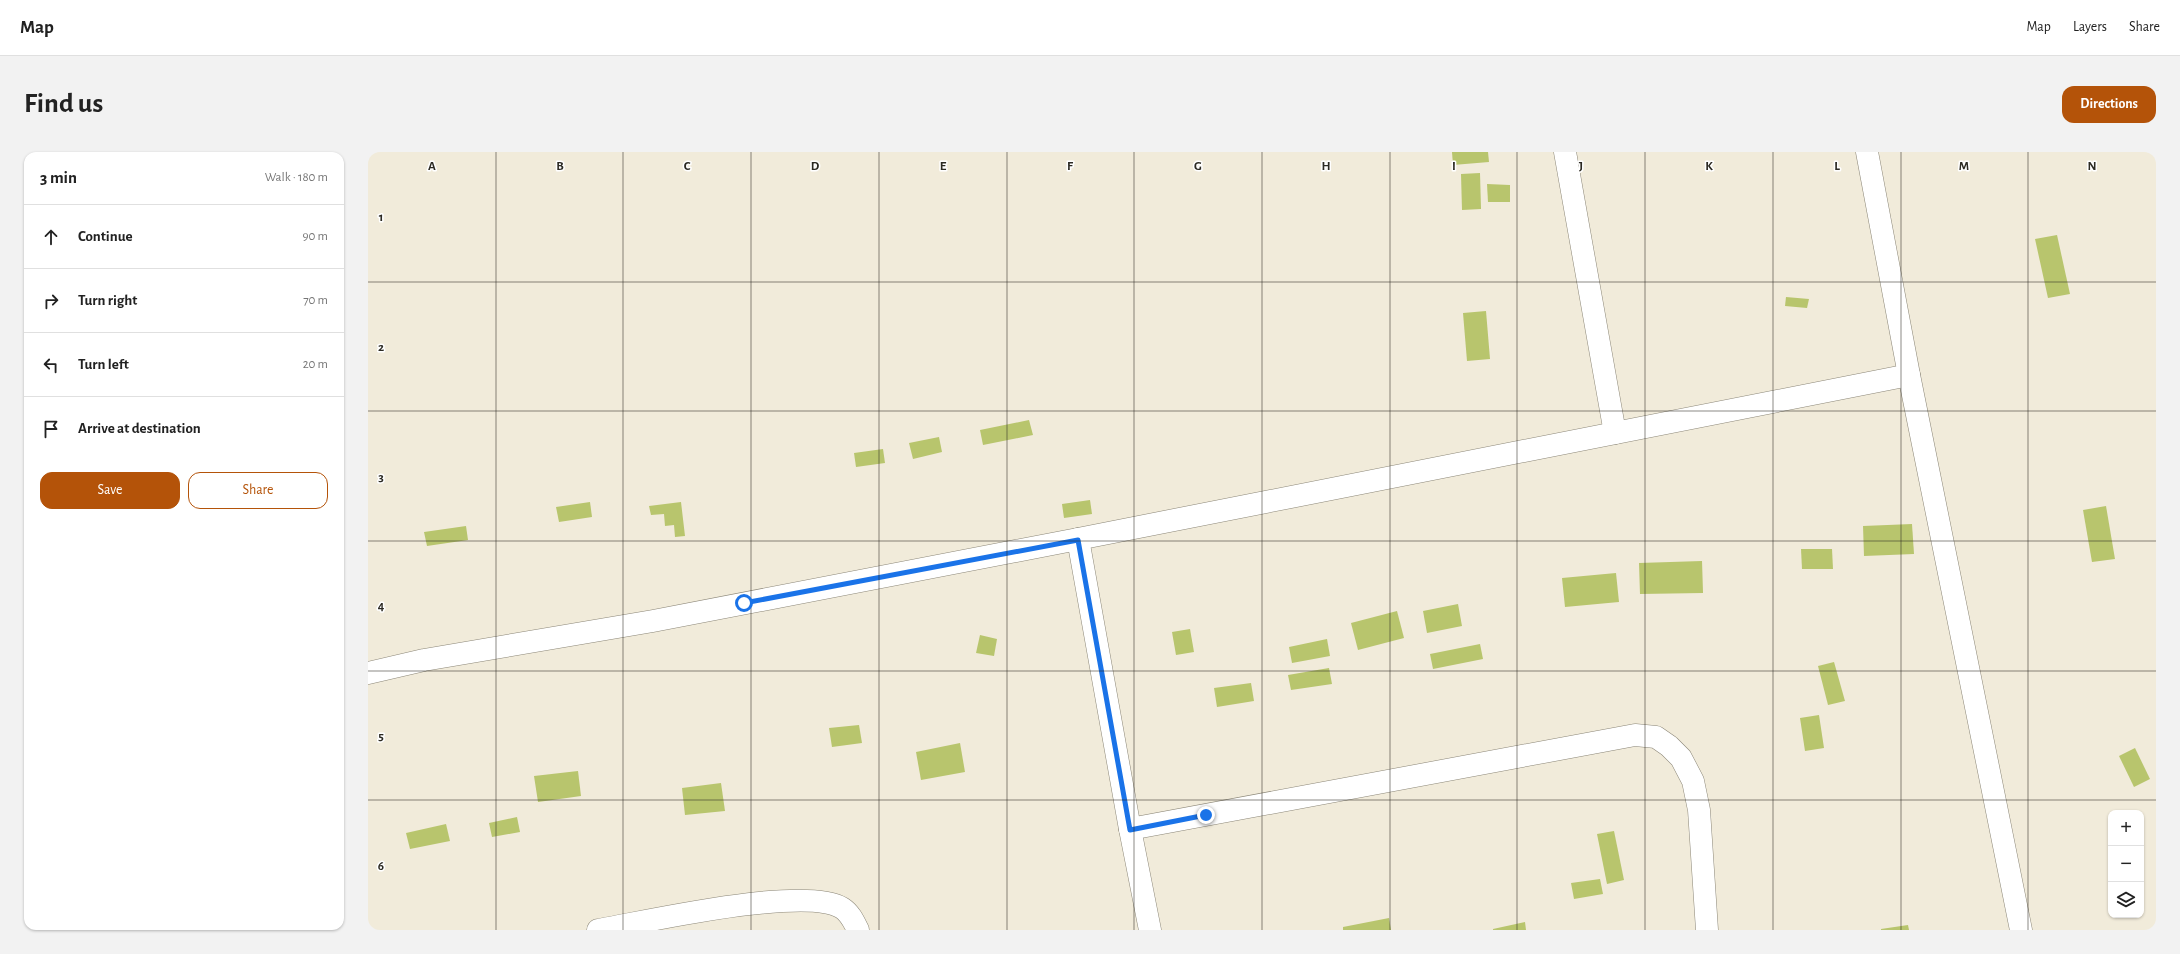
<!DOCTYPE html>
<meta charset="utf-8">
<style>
:root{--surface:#fff;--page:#f2f2f2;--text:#222;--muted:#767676;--line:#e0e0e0;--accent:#b45309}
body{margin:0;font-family:"Alegreya Sans",sans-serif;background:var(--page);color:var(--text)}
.controls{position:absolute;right:12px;bottom:12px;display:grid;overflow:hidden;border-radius:8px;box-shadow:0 1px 3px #0004}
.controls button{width:36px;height:36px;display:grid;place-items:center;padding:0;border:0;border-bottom:1px solid var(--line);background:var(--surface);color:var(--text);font:20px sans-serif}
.stop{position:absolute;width:12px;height:12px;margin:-9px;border:3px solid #1a73e8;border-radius:50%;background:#fff}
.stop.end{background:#1a73e8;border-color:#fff;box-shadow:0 1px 4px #0008}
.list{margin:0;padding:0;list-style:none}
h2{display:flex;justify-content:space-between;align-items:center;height:52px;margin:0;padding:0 16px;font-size:17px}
h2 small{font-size:13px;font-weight:400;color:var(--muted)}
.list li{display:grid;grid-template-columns:26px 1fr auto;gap:12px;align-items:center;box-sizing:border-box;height:64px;padding:0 16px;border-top:1px solid var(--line)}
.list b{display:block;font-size:15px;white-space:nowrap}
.list em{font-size:13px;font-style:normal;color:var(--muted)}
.actions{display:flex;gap:8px;padding:12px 16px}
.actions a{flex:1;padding:9px 0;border:1px solid var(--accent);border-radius:12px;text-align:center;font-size:14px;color:var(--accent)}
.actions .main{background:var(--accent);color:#fff}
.icon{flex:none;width:22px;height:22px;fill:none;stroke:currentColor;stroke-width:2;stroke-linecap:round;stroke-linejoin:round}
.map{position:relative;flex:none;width:1788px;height:778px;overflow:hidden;border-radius:12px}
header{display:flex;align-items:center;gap:24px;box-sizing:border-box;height:56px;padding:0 20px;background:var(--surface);border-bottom:1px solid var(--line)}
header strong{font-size:19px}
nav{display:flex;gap:22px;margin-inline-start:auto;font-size:14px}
.intro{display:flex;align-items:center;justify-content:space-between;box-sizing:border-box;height:96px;padding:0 24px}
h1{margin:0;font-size:28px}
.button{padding:10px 18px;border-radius:12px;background:var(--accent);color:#fff;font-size:14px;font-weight:700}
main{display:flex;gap:24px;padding:0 24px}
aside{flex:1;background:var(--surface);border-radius:12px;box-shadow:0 1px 3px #0004}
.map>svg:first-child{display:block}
</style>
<header>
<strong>Map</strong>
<nav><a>Map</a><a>Layers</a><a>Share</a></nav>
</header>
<div class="intro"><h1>Find us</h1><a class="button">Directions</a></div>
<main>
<aside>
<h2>3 min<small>Walk · 180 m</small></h2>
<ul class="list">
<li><svg class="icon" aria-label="ahead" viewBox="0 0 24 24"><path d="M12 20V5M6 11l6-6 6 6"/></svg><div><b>Continue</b></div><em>90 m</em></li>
<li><svg class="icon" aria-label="right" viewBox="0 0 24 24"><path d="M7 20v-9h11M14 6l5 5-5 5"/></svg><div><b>Turn right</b></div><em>70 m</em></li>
<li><svg class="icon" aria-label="left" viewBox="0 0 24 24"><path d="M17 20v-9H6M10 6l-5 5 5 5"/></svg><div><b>Turn left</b></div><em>20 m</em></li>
<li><svg class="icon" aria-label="arrive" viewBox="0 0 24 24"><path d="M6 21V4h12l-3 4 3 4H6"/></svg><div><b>Arrive at destination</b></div></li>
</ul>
<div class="actions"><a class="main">Save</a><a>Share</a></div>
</aside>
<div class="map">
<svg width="1788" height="778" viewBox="0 0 1788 778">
<rect width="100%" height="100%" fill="#f1ebda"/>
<g fill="#b8c56d">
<path d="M1084 0H1120L1121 10 1085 13Z"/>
<path d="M1112 21 1113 57 1094 58 1093 22Z"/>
<path d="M1119 32 1142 33V50H1120Z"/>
<path d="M1689 83 1702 142 1680 146 1667 87Z"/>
<path d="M1418 145 1441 147 1439 156 1417 154Z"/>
<path d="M1118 159 1122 207 1099 209 1095 161Z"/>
<path d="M661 268 665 283 615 293 612 278Z"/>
<path d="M571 285 574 300 545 307 541 291Z"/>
<path d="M515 297 517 311 488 315 486 301Z"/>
<path d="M722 348 724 362 696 366 694 352Z"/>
<path d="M222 350 224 365 191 370 188 355Z"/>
<path d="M313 350 317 384 307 385 306 373 297 374 296 362 283 363 281 354Z"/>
<path d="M1738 354 1747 407 1724 410 1715 358Z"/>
<path d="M1544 372 1546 402 1496 404 1495 374Z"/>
<path d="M98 374 100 388 59 394 56 380Z"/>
<path d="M1433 397H1464L1465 417H1434Z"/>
<path d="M1334 409 1335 441 1272 442 1271 411Z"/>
<path d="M1248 421 1251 450 1197 455 1194 426Z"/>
<path d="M1090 452 1094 474 1059 481 1055 459Z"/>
<path d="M1029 459 1036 486 990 498 983 471Z"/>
<path d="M822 477 826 500 808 503 804 480Z"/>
<path d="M612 483 629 487 626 504 608 501Z"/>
<path d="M959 487 962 504 924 511 921 495Z"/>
<path d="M1112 492 1115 507 1065 517 1062 502Z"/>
<path d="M1466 510 1477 549 1460 553 1450 514Z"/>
<path d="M961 516 964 532 923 538 920 523Z"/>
<path d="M883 531 886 549 849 555 846 536Z"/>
<path d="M1451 563 1456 596 1437 599 1432 566Z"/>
<path d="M491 573 494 591 464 595 461 576Z"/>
<path d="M592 591 597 620 553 628 548 600Z"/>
<path d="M1767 596 1782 627 1766 635 1751 604Z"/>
<path d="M210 619 213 644 170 650 166 624Z"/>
<path d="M353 631 357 659 317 663 314 636Z"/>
<path d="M149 665 152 680 124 685 121 671Z"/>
<path d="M78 672 82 689 42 697 38 681Z"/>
<path d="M1246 679 1256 728 1239 732 1229 682Z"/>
<path d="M1232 727 1235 742 1206 747 1203 731Z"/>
<path d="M1021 766 1023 778H975V775Z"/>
<path d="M1157 770 1158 778H1125V777Z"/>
<path d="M1540 773 1541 778H1513V777Z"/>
</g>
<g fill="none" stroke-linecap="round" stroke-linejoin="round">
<g stroke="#8b8677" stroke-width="23">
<g id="minor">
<path d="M1197 0 1247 281"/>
<path d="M1499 0 1541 223 1653 778"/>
<path d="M710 387 762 677 782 778"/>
<path d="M0 521 56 508 285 469 710 387 1541 223"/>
<path d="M762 677 1267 583 1288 585 1301 594 1313 606 1325 629 1331 658 1339 778"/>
<path d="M230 778C277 770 437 733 474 756 482 761 486 770 490 778"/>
</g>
</g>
<use href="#minor" stroke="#fff" stroke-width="22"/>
</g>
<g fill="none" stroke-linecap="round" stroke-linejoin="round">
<path stroke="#1a73e8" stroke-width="5" d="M376 451 710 388 762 678 838 663"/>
</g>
<path fill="none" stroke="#2c2a23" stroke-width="1" stroke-opacity="0.55" d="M128 0V778M255 0V778M383 0V778M511 0V778M639 0V778M766 0V778M894 0V778M1022 0V778M1149 0V778M1277 0V778M1405 0V778M1533 0V778M1660 0V778M0 130H1788M0 259H1788M0 389H1788M0 519H1788M0 648H1788"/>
<g font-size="13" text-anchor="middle" font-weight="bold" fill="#2c2a23" stroke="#fff" stroke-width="3" stroke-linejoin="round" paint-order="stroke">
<text x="64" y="18">A</text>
<text x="192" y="18">B</text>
<text x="319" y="18">C</text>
<text x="447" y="18">D</text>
<text x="575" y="18">E</text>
<text x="702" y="18">F</text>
<text x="830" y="18">G</text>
<text x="958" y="18">H</text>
<text x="1086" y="18">I</text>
<text x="1213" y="18">J</text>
<text x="1341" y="18">K</text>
<text x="1469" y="18">L</text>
<text x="1596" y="18">M</text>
<text x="1724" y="18">N</text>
<text x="13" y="69">1</text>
<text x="13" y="199">2</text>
<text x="13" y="329">3</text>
<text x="13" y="458">4</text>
<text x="13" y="588">5</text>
<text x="13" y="718">6</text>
</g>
</svg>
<div class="controls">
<button>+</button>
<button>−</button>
<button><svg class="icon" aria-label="layers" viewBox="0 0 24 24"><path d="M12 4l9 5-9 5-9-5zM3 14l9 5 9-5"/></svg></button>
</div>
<div class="stop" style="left:376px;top:451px"></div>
<div class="stop end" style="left:838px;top:663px"></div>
</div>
</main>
